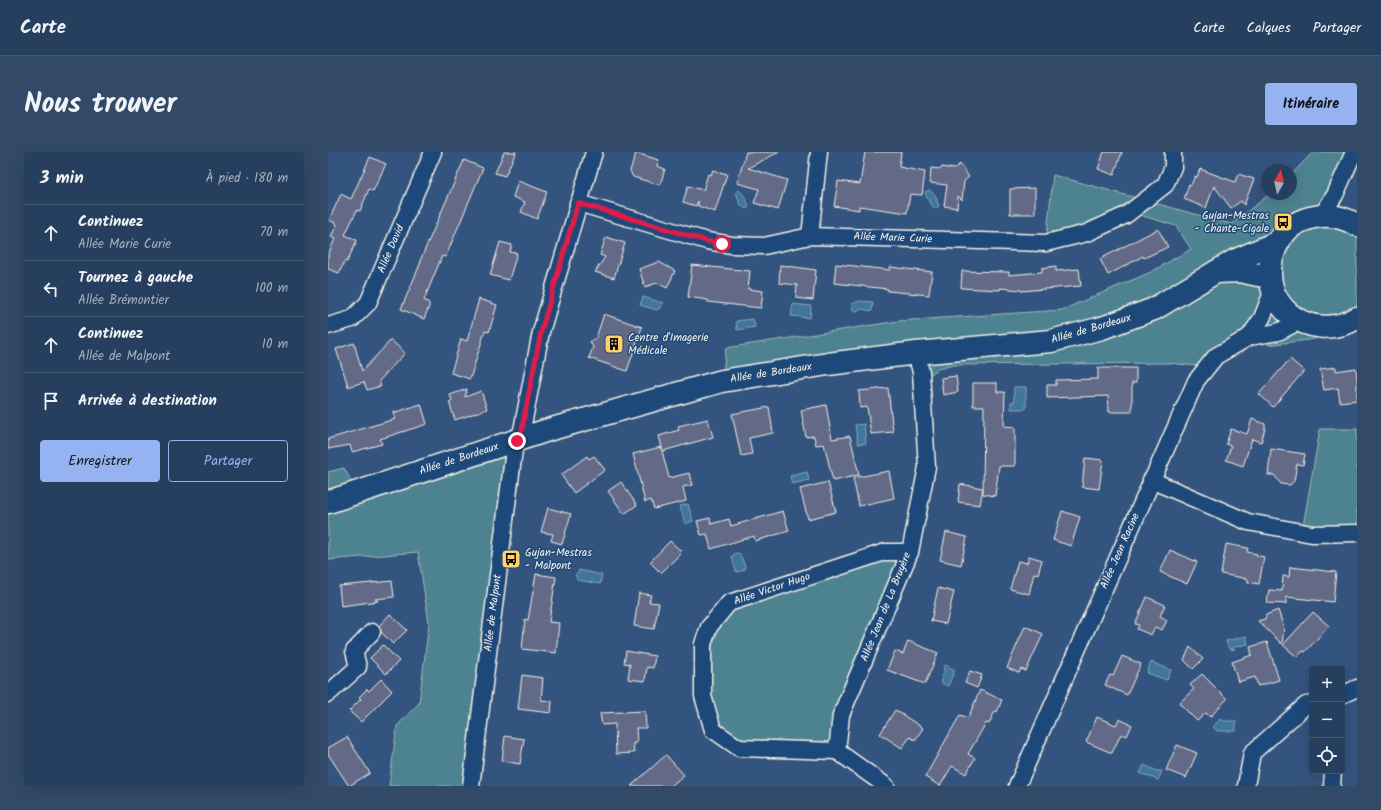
<!DOCTYPE html>
<html lang="fr">
<meta charset="utf-8">
<style>
:root{--surface:#263f5e;--page:#324a67;--text:#f1f3f6;--muted:#a4afbc;--line:#425873;--accent:#95b2f1}
body{margin:0;font-family:Kalam,sans-serif;background:var(--page);color:var(--text)}
.controls{position:absolute;right:12px;bottom:12px;display:grid;overflow:hidden;border-radius:4px;box-shadow:0 4px 16px #0002}
.controls button{width:36px;height:36px;display:grid;place-items:center;padding:0;border:0;border-bottom:1px solid var(--line);background:var(--surface);color:var(--text);font:20px sans-serif}
.compass{position:absolute;left:933px;top:12px;width:36px;height:36px;border-radius:50%;background:var(--surface);box-shadow:0 4px 16px #0002;rotate:8deg}
.stop{position:absolute;width:12px;height:12px;margin:-9px;border:3px solid #e11d48;border-radius:50%;background:#fff}
.stop.end{background:#e11d48;border-color:#fff;box-shadow:0 1px 4px #0008}
.list{margin:0;padding:0;list-style:none}
h2{display:flex;justify-content:space-between;align-items:center;height:52px;margin:0;padding:0 16px;font-size:17px}
h2 small{font-size:13px;font-weight:400;color:var(--muted)}
.list li{display:grid;grid-template-columns:26px 1fr auto;gap:12px;align-items:center;box-sizing:border-box;height:56px;padding:0 16px;border-top:1px solid var(--line)}
.list b{display:block;font-size:15px;white-space:nowrap}
.list p{margin:0;font-size:13px;white-space:nowrap;color:var(--muted)}
.list em{font-size:13px;font-style:normal;color:var(--muted)}
.actions{display:flex;gap:8px;padding:12px 16px}
.actions a{flex:1;padding:9px 0;border:1px solid var(--accent);border-radius:4px;text-align:center;font-size:14px;color:var(--accent)}
.actions .main{background:var(--accent);color:#111}
.icon{flex:none;width:22px;height:22px;fill:none;stroke:currentColor;stroke-width:2;stroke-linecap:round;stroke-linejoin:round}
.map{position:relative;flex:none;width:1029px;height:634px;overflow:hidden;border-radius:4px}
header{display:flex;align-items:center;gap:24px;box-sizing:border-box;height:56px;padding:0 20px;background:var(--surface);border-bottom:1px solid var(--line)}
header strong{font-size:19px}
nav{display:flex;gap:22px;margin-inline-start:auto;font-size:14px}
.intro{display:flex;align-items:center;justify-content:space-between;box-sizing:border-box;height:96px;padding:0 24px}
h1{margin:0;font-size:28px}
.button{padding:10px 18px;border-radius:4px;background:var(--accent);color:#111;font-size:14px;font-weight:700}
main{display:flex;gap:24px;padding:0 24px}
aside{flex:1;background:var(--surface);border-radius:4px;box-shadow:0 4px 16px #0002}
.map>svg:first-child{display:block}
</style>
<header>
<strong>Carte</strong>
<nav><a>Carte</a><a>Calques</a><a>Partager</a></nav>
</header>
<div class="intro"><h1>Nous trouver</h1><a class="button">Itinéraire</a></div>
<main>
<aside>
<h2>3 min<small>À pied · 180 m</small></h2>
<ul class="list">
<li><svg class="icon" aria-label="ahead" viewBox="0 0 24 24"><path d="M12 20V5M6 11l6-6 6 6"/></svg><div><b>Continuez</b><p>Allée Marie Curie</p></div><em>70 m</em></li>
<li><svg class="icon" aria-label="left" viewBox="0 0 24 24"><path d="M17 20v-9H6M10 6l-5 5 5 5"/></svg><div><b>Tournez à gauche</b><p>Allée Brémontier</p></div><em>100 m</em></li>
<li><svg class="icon" aria-label="ahead" viewBox="0 0 24 24"><path d="M12 20V5M6 11l6-6 6 6"/></svg><div><b>Continuez</b><p>Allée de Malpont</p></div><em>10 m</em></li>
<li><svg class="icon" aria-label="arrive" viewBox="0 0 24 24"><path d="M6 21V4h12l-3 4 3 4H6"/></svg><div><b>Arrivée à destination</b></div></li>
</ul>
<div class="actions"><a class="main">Enregistrer</a><a>Partager</a></div>
</aside>
<div class="map">
<svg width="1029" height="634" viewBox="0 0 1029 634">
<rect width="100%" height="100%" fill="#33547e"/>
<filter id="ink" filterUnits="userSpaceOnUse"><feTurbulence type="fractalNoise" baseFrequency=".025" numOctaves="2"/><feDisplacementMap in="SourceGraphic" scale="8" xChannelSelector="R" yChannelSelector="G"/><feConvolveMatrix kernelMatrix="1 2 1 2 8 2 1 2 1" color-interpolation-filters="sRGB"/></filter>
<g filter="url(#ink)">
<g fill="#4e8290" stroke="#a1babc">
<path d="M985 0H1026L1007 43 976 67 919 120 972 169 921 185 879 215 840 211 625 213 610 217 603 222 593 220 588 201 394 229 398 196 570 169 734 158 823 120 863 97 848 74 802 60 718 91 725 23 903 72 942 42H963V23Z"/>
<path d="M1003 72 1021 77 1029 84V155C985 192 925 134 962 89 967 82 975 76 984 73 990 72 997 72 1003 72Z"/>
<path d="M965 179 988 185 987 187 940 193 943 188Z"/>
<path d="M992 277H1029V381L974 380Z"/>
<path d="M189 289 143 634H61L69 574 91 551 101 471 90 400 0 408V320L16 316 29 340Z"/>
<path d="M582 400 513 563 509 599 411 596 383 570 381 475 401 451Z"/>
</g>
<g fill="#3f759c" stroke="#87a7ba">
<path d="M411 38C417 44 419 48 421 55L418 57 412 52 408 40Z"/>
<path d="M601 38 607 43 611 54 607 57 600 48 597 40Z"/>
<path d="M315 145 335 151 333 156H330L329 158 312 153Z"/>
<path d="M532 149 545 150 544 159 533 157 526 160 523 152Z"/>
<path d="M465 152 483 154 482 166 463 164Z"/>
<path d="M425 167 427 175 409 178 408 169Z"/>
<path d="M686 235H698V257H683V250H686Z"/>
<path d="M536 272 538 291 530 292 527 273Z"/>
<path d="M479 320 481 328 464 332 462 324Z"/>
<path d="M360 352 365 369 357 372 352 354Z"/>
<path d="M409 401 412 402 417 414 416 418 410 420 408 419 404 405 406 402Z"/>
<path d="M251 418 274 423 272 432 249 428V426L247 423 250 421Z"/>
<path d="M918 484 920 492 906 495V498L901 497 898 489Z"/>
<path d="M823 510 843 518 839 528 819 521Z"/>
<path d="M617 513 627 518 620 534 612 530 617 518 615 517Z"/>
<path d="M892 567 896 569H908V579H889L885 575Z"/>
<path d="M816 613 829 619H834L830 628 812 621Z"/>
</g>
<g fill="#636a88" stroke="#f4f1e8">
<path d="M176 0H188L177 24 167 21Z"/>
<path d="M418 0H451L420 16 459 28 450 58 426 51 431 37 409 31Z"/>
<path d="M537 0H573L571 15 597 20 594 43 582 42 579 61 531 54V58L506 54 510 29 532 32Z"/>
<path d="M776 0H794L786 23 770 17Z"/>
<path d="M308 1 331 8 329 14 337 17 332 33 305 25 302 19Z"/>
<path d="M42 5 58 12 45 39 41 37 32 59 29 58 17 83 29 88 19 110 17 109 11 121 0 117V103L7 87 3 85 9 72 1 68 13 42 23 47Z"/>
<path d="M136 8 155 16 118 104 117 105 114 104 96 148 101 151V155L96 167 73 157 93 110 92 109Z"/>
<path d="M632 12 641 25 636 29 634 48 630 44 629 56 616 54 619 33 602 31 603 16 613 17 614 15 626 17Z"/>
<path d="M872 17 907 30 910 22 926 27 916 53 913 49 903 56 886 34 878 56 856 47 861 32 863 33 867 24 869 25Z"/>
<path d="M385 18 399 22 387 60 370 54V49L368 54 355 50 360 34 375 38 380 22 383 23Z"/>
<path d="M190 29 219 40 209 67 193 60 197 50 185 45Z"/>
<path d="M707 36V62H682V37Z"/>
<path d="M830 77 840 95 816 106 815 104 780 123 772 107Z"/>
<path d="M278 85 297 91 286 126 267 120 277 105 272 103Z"/>
<path d="M172 90 184 93 182 100 189 101 181 128 162 123Z"/>
<path d="M331 110 347 119 339 136 329 131 317 135 311 117Z"/>
<path d="M508 112 562 118V115L604 120 601 143 560 139V137L506 131Z"/>
<path d="M364 113 422 119 420 137 435 139 433 156 380 150V148L360 145Z"/>
<path d="M452 113 488 118 485 148 468 146 469 133 451 131Z"/>
<path d="M728 114V119L751 117 753 134 693 139V138L672 136V138L633 136 634 119 681 120V123L714 120V116Z"/>
<path d="M151 147 169 153 161 180 157 179 142 227 123 221 133 187 139 189Z"/>
<path d="M276 162 314 175 299 219 261 206 265 195 262 189 268 186Z"/>
<path d="M63 188 77 201 51 229 53 234 39 238 36 230 19 235 20 234 8 197 26 191 34 219Z"/>
<path d="M962 207 976 219 945 255 931 242Z"/>
<path d="M1008 215V219L1028 216 1029 226V248L1012 250 1010 236 996 238 992 217Z"/>
<path d="M770 216H808V231H804V260H781L780 244 719 246V233H728V228L770 227Z"/>
<path d="M628 224 630 240 615 243 613 226Z"/>
<path d="M645 231H669V240H677L676 274 687 275V314H671L667 344 655 342 656 254H645Z"/>
<path d="M560 236 565 280 543 282 539 255 532 256 531 239Z"/>
<path d="M139 237 137 245 153 239 159 257 127 268 121 250 124 249 122 243Z"/>
<path d="M93 252 99 272 52 287 54 292 24 300 22 293 0 297V287L67 267 65 261Z"/>
<path d="M498 253 504 287 522 284 531 323 505 329 496 292 488 293 486 284 478 285 473 258Z"/>
<path d="M441 255 445 281 421 286 424 302 413 304 404 262Z"/>
<path d="M380 267 385 285 335 299 331 284 351 278 350 274Z"/>
<path d="M924 267 937 272V277L933 290 924 287 915 314 898 308 903 294 898 292 903 277 919 282Z"/>
<path d="M333 295 341 326 361 321 364 333 355 335 358 349 326 357 323 348 317 350 305 302Z"/>
<path d="M943 297 977 302 975 313 969 312 966 329 962 333 953 332 946 323H940Z"/>
<path d="M259 304 261 307 266 304 277 318 246 341 233 323Z"/>
<path d="M757 306 775 308 771 337 754 335Z"/>
<path d="M561 319 566 346 531 354 525 326Z"/>
<path d="M293 330 309 353 296 362 280 339Z"/>
<path d="M500 330 508 360 480 367 472 337Z"/>
<path d="M632 332 655 336 652 353 630 350Z"/>
<path d="M220 356 243 362 234 392 223 389 225 382 213 380Z"/>
<path d="M455 359 461 379 427 389 426 384 383 397 379 382 373 383 369 369 382 366 383 372 401 367 403 374Z"/>
<path d="M734 359 752 365 743 394 725 388Z"/>
<path d="M618 380 639 385 633 413 612 408Z"/>
<path d="M342 389 354 400 333 421 322 410Z"/>
<path d="M898 392 920 396 919 400 929 402 928 403 936 405 931 432 920 430V427L893 422Z"/>
<path d="M842 398 869 410 859 432 832 420Z"/>
<path d="M701 404 714 408 710 422 706 421 701 442 682 437 690 409 699 411Z"/>
<path d="M962 415 1008 420 1005 450 958 445V452L939 451 941 438 954 439 955 424 961 425Z"/>
<path d="M208 422 228 425 221 470 231 471 228 501 194 497 197 467 200 468Z"/>
<path d="M64 429 66 445 47 447 50 449 13 454 11 434Z"/>
<path d="M610 436 626 440 618 472 603 469Z"/>
<path d="M311 441 323 443 321 450 331 451 326 477 306 474Z"/>
<path d="M819 445 837 453 832 464 839 468 834 478 827 475 823 483 809 477 811 473 807 472Z"/>
<path d="M950 458 956 476 954 492 930 469 937 467 938 463Z"/>
<path d="M985 460 1001 474 977 500 975 499 969 505 955 493Z"/>
<path d="M62 462 79 478 65 492 53 480 51 474Z"/>
<path d="M697 474 715 482 698 519 693 517 691 521 679 516Z"/>
<path d="M580 489 610 501 597 532 559 518 567 499 575 502Z"/>
<path d="M939 490 951 528 930 534 927 525 910 530 904 510 924 503 922 495Z"/>
<path d="M55 493 71 509 58 522 42 506Z"/>
<path d="M862 495 875 507 865 517 856 508Z"/>
<path d="M298 499 327 504 325 516 319 515 317 529 300 527 302 512 296 511Z"/>
<path d="M794 504 813 512 799 543 777 533 782 523 785 524Z"/>
<path d="M642 519 654 523 649 536 637 531Z"/>
<path d="M874 522 899 547 882 565 878 561 869 569 851 551 866 537 862 533Z"/>
<path d="M194 523 215 526 213 548 224 549 223 561 190 557Z"/>
<path d="M53 527 64 539 33 570 21 559 33 547 31 545 39 537 41 539Z"/>
<path d="M652 538 674 548 669 560 667 559 661 572 658 571 640 602 647 606 638 622 624 614 612 634 597 625 632 563 640 566Z"/>
<path d="M567 558 595 576 587 588 582 585 574 596 552 582Z"/>
<path d="M317 559 318 576H308L309 591H305L306 601 288 602 287 572 274 573 272 561Z"/>
<path d="M769 565 788 573 791 567 804 573 799 584 793 582 784 601 758 590Z"/>
<path d="M177 584 196 587 192 612 174 609Z"/>
<path d="M19 585 42 621 21 634 0 602V596Z"/>
<path d="M849 593 869 601 858 626 838 618Z"/>
<path d="M338 603 356 623 343 634H303Z"/>
</g>
<g fill="none" stroke-linecap="round" stroke-linejoin="round">
<g stroke="#f4f1e8" stroke-width="19">
<g id="street">
<path d="M250 51 379 89 404 93 436 94 482 84 718 91 759 81 798 63 837 33 845 15V0"/>
<path d="M994 63 1007 43 1026 0"/>
<path d="M482 84 491 0"/>
<path d="M0 174 24 167 40 151 105 0"/>
<path d="M921 185 934 166 945 138"/>
<path d="M823 328 920 370 984 382 1029 381"/>
<path d="M0 542 30 515 26 499 44 480"/>
<path d="M1014 543 1029 536"/>
<path d="M509 599 411 596 385 578 375 544V492L381 475 401 451 557 400H582"/>
<path d="M143 634 186 298 194 278 213 180 266 0"/>
<path d="M558 634 509 599 513 563 582 400 599 315 593 220 588 201"/>
<path d="M689 634 868 229 888 204 921 185 950 180 972 169"/>
<path d="M918 634 924 601 978 553 984 552"/>
<path d="M1004 634 1005 619"/>
</g>
</g>
<g stroke="#f4f1e8" stroke-width="25">
<g id="secondary">
<path d="M1029 73C1014 64 999 61 982 66 966 70 953 81 947 97 925 150 980 194 1029 166"/>
<path d="M888 120 912 119 930 123 942 125"/>
<path d="M0 350 220 278 394 229 500 212 588 201 723 189 774 176 826 157 906 109 950 90"/>
</g>
</g>
<use href="#street" stroke="#1f4a7a" stroke-width="16"/>
<use href="#secondary" stroke="#1f4a7a" stroke-width="22"/>
</g>
</g>
<g fill="none" stroke-linecap="round" stroke-linejoin="round" filter="url(#ink)">
<path stroke="#e11d48" stroke-width="5" d="M189 289 194 278 196 266 213 180 250 51 379 89 394 92"/>
</g>
<defs>
<g id="bus-square" transform="scale(1)"><rect x="-9" y="-9" width="18" height="18" rx="4" fill="#ffd166" stroke="#1f4a7a"/><path d="M-5-6H5V4H4V6H2V4H-2V6H-4V4H-5ZM-3.5-4V0h7V-4ZM-3.5 1.2v1.5H-2V1.2ZM2 1.2v1.5H3.5V1.2Z" fill="#111"/></g>
<g id="building-square" transform="scale(1)"><rect x="-9" y="-9" width="18" height="18" rx="4" fill="#ffd166" stroke="#1f4a7a"/><path d="M-4-6H4V6H1V3H-1V6H-4ZM-2.5-4.3h1.7v1.8h-1.7ZM.8-4.3h1.7v1.8H.8ZM-2.5-1h1.7V.8h-1.7ZM.8-1h1.7V.8H.8Z" fill="#111"/></g>
</defs>
<g fill-rule="evenodd">
<use href="#bus-square" x="955" y="70"/>
<use href="#building-square" x="286" y="192"/>
<use href="#bus-square" x="183" y="407"/>
</g>
<g text-anchor="middle" dominant-baseline="central" stroke-width="3" stroke-linejoin="round" paint-order="stroke">
<g font-size="11" fill="#f4f1e8" stroke="#1f4a7a" text-anchor="start">
<text x="941" y="64" text-anchor="end">Gujan-Mestras<tspan x="941" dy="13">- Chante-Cigale</tspan></text>
<text x="300" y="186">Centre d'Imagerie<tspan x="300" dy="13">Médicale</tspan></text>
<text x="197" y="401">Gujan-Mestras<tspan x="197" dy="13">- Malpont</tspan></text>
</g>
<g font-size="11" fill="#f4f1e8" stroke="#1f4a7a">
<text transform="translate(565 86) rotate(2)">Allée Marie Curie</text>
<text transform="translate(63 97) rotate(-67)">Allée David</text>
<text transform="translate(763 177) rotate(-16)">Allée de Bordeaux</text>
<text transform="translate(443 221) rotate(-9)">Allée de Bordeaux</text>
<text transform="translate(131 307) rotate(-18)">Allée de Bordeaux</text>
<text transform="translate(792 399) rotate(-66)">Allée Jean Racine</text>
<text transform="translate(444 437) rotate(-19)">Allée Victor Hugo</text>
<text transform="translate(558 455) rotate(-68)">Allée Jean de La Bruyère</text>
<text transform="translate(165 461) rotate(-83)">Allée de Malpont</text>
</g>
</g>
</svg>
<div class="controls">
<button>+</button>
<button>−</button>
<button><svg class="icon" aria-label="locate" viewBox="0 0 24 24"><circle cx="12" cy="12" r="6"/><path d="M12 2v4M12 18v4M2 12h4M18 12h4"/></svg></button>
</div>
<svg class="compass" viewBox="-18 -18 36 36"><path d="M0-13l5 13h-10z" fill="#e53935"/><path d="M0 13l5-13h-10z" fill="#a4afbc"/></svg>
<div class="stop" style="left:394px;top:92px"></div>
<div class="stop end" style="left:189px;top:289px"></div>
</div>
</main>
